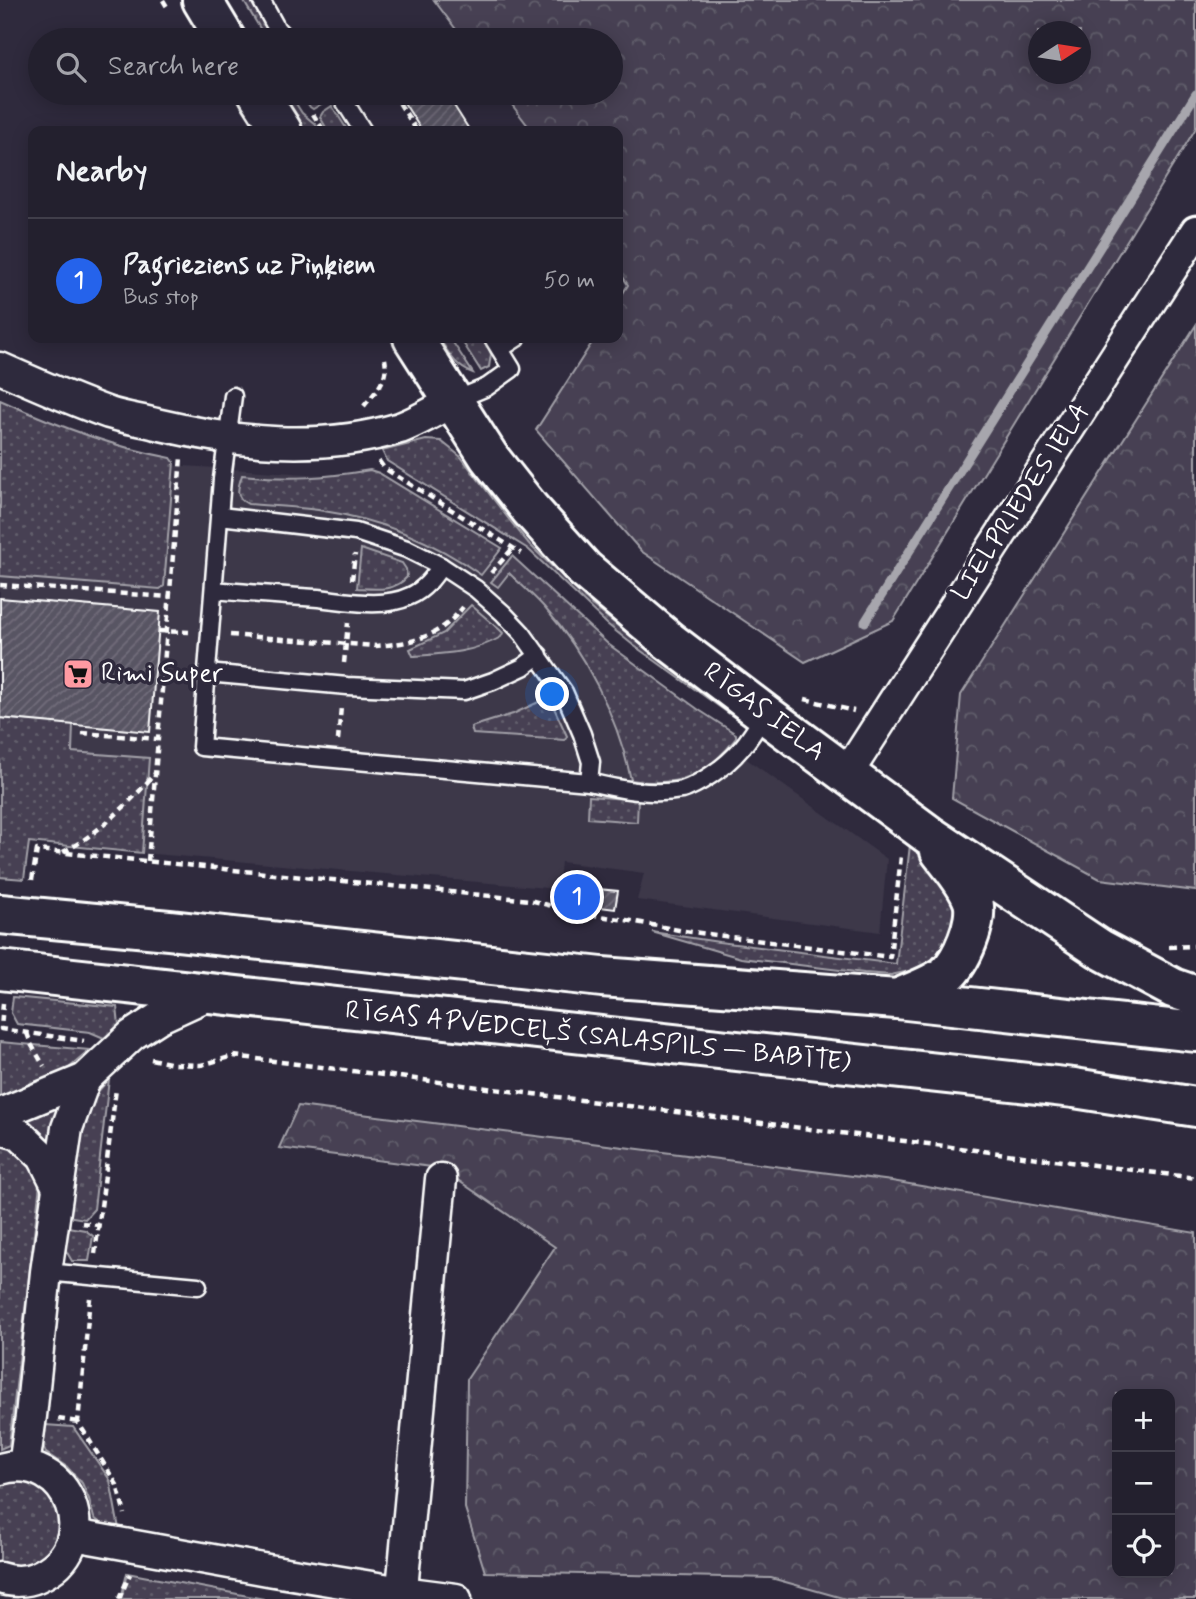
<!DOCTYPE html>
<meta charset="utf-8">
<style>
:root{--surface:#23202e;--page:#2b2836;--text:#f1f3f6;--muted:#a3a3aa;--line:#403e4a;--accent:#2563eb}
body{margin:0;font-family:Mynerve,sans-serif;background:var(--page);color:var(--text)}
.controls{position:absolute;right:21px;bottom:21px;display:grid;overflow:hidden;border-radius:14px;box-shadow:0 4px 18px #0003}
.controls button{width:63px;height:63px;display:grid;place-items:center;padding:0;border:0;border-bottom:2px solid var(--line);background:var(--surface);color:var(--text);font:35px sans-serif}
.compass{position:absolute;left:1028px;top:21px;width:63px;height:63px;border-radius:50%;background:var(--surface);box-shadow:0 4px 18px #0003;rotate:78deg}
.you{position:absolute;left:553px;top:695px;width:24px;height:24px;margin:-18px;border:5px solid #fff;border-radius:50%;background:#1a73e8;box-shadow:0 0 0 10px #1a73e833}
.badge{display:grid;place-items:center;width:46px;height:46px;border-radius:50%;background:var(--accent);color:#fff;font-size:23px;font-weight:700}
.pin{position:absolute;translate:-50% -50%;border:4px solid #fff;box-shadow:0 2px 7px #0006}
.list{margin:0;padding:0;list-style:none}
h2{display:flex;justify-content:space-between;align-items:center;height:91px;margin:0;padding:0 28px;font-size:30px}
h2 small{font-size:23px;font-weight:400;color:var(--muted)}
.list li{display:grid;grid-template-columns:46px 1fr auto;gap:21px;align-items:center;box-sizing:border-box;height:126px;padding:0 28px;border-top:2px solid var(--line)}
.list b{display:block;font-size:26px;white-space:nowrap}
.list p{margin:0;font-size:23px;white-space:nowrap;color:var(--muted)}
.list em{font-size:23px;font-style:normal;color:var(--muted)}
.icon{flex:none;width:38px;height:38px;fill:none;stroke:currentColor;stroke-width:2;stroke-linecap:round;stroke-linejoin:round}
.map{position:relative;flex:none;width:1196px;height:1599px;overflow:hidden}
.search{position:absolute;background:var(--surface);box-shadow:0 4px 18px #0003;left:28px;top:28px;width:595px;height:77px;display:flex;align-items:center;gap:18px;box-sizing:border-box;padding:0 24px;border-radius:38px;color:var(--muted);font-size:26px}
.panel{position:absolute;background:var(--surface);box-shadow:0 4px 18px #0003;left:28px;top:126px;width:595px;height:217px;border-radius:14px}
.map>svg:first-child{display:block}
</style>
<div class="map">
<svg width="1196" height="1599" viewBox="0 0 1196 1599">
<defs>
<pattern id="green-dots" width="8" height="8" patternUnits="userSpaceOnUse" patternTransform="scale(1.75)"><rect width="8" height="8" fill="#464152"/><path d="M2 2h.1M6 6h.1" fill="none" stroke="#625e6c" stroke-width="1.8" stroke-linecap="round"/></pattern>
<pattern id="forest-crowns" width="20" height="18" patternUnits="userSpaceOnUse" patternTransform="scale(1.75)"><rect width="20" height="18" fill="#464152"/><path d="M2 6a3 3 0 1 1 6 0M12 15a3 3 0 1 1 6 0" fill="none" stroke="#625e6c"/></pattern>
<pattern id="building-hatch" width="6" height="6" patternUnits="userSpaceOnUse" patternTransform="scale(1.75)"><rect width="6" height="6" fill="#595564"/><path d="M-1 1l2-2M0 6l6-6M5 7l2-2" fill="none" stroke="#726e7b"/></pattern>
</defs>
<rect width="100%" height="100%" fill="#2f2a3d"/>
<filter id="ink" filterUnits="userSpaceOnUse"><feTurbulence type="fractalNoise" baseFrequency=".0143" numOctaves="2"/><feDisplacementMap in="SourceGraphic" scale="14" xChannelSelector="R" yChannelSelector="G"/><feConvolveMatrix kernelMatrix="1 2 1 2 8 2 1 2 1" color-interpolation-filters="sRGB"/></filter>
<g filter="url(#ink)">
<path fill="#3c3749" d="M0 413 169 465 372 478 484 545 545 593 616 666 887 859 880 932 637 900 644 873 561 862 558 889 142 853 0 839Z"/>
<g fill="url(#green-dots)" stroke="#a2a0a8" stroke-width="2">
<path d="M243 0H252L270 32 276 40H267Z"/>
<path d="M301 93H319L326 101 313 109 310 107Z"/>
<path d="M287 97 293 99 302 113 315 124 320 131H305L282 98Z"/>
<path d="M332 106 348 131H328L320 117 323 112Z"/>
<path d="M439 338H450L473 373C456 368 448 352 439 338Z"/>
<path d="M460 338H484L491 354 489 367 481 371Z"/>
<path d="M0 400C55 425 112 447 171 458L174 462 164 586 160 589 0 576Z"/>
<path d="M426 440 441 441 461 457 511 522 530 545 592 605 654 655 735 712 738 720 633 645 607 624 528 549 387 461 382 451Z"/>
<path d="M370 470 379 473 502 548 481 575C431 539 378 519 318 510 295 507 271 506 248 504 234 498 238 487 242 475 288 480 324 478 370 470Z"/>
<path d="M361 549 402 563 406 569 407 577C394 592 375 589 357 588Z"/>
<path d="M512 556 608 644 699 710 736 734V738C707 775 679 788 631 780 618 718 586 654 544 607 533 595 520 584 509 573L498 587 491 582Z"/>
<path d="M471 605 500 630 503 633 501 637C473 653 444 654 413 656L410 649 444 633Z"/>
<path d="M549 697 567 736 565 740 473 734 471 727 513 714Z"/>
<path d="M0 718 73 724 72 752 149 758 142 853 29 842 24 879 0 877Z"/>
<path d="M589 796 638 800 637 822 588 818Z"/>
<path d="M912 840 933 859 957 905V927L933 963 914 970 891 975 864 973 741 958 652 932 719 942 896 964 910 845Z"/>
<path d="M13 997 117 1007 119 1025 104 1038 90 1032 17 1024 11 1013Z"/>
<path d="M0 1042 90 1050 62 1074 0 1100Z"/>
<path d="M109 1079 94 1209 85 1219 66 1216 80 1119 95 1095Z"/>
<path d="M59 1100 64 1105 54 1143 47 1145 14 1119Z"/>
<path d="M0 1144H4L26 1161 40 1184 9 1445 0 1449Z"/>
<path d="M68 1227 85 1230 93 1236 89 1261H72L65 1249Z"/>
<path d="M45 1425 73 1427 110 1480 119 1529 105 1526 94 1518 89 1499 82 1483 67 1467 46 1453 41 1440Z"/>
<path d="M19 1481 34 1484 47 1492 61 1515 58 1542 41 1562 14 1568 0 1564V1486L4 1484Z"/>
<path d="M127 1573 264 1599H121Z"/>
</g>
<g fill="url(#forest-crowns)" stroke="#a2a0a8" stroke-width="2" fill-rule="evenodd">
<path d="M434 0H1196V128L893 621 805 662 641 551 536 430 595 338H618V301L628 285 618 269V131H532L503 93H611V40H464ZM1038 32H1080V74H1038Z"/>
<path d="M1196 325V891L1100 879 952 798 961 695Z"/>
<path d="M298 1106 892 1181 1196 1233V1599H846L771 1578 485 1572 465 1508 467 1379 555 1247 440 1168 279 1148ZM1117 1394H1170V1573H1117Z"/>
</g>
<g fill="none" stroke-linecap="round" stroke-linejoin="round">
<path stroke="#a7a6ad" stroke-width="9" d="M865 622 1196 94"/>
</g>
<g fill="url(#building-hatch)" stroke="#fff" stroke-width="2">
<path d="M398 93H446L470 131H422Z"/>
<path d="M0 598 160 612 150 732 0 718Z"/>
<path d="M577 887 618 891 615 909 576 904Z"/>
</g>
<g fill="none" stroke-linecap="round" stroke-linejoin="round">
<g stroke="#fff" stroke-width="21">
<g id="lane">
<path d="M261 0 277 29 287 40"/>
<path d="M337 93 341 96 363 131"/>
<path d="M500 349 517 338"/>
<path d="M233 396 222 479 201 747 589 782C618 789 652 796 682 790 693 787 702 781 711 775 737 758 749 740 765 714"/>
<path d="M453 401 487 387 512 369 493 338"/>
<path d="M220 516 356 532 407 549 441 566 476 589 503 613 522 633 564 692 582 734 591 762 589 782"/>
<path d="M214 590C249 593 283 596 318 598 347 601 383 609 410 596 424 590 433 578 441 566"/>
<path d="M207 673 347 686 464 691 493 681 523 667 539 655"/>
<path d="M46 1272 198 1286"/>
</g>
</g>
<g stroke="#fff" stroke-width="35">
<g id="street">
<path d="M0 368C36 384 72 400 109 413 125 418 141 420 156 424 236 443 320 452 400 428 417 422 437 410 453 401"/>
<path d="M847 774 1196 231"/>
<path d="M0 1114 85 1079 132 1035 160 1017 210 994"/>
<path d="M0 1129 19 1134 43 1157 58 1187"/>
<path d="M24 1466 31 1416 46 1272 67 1128 85 1079"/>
<path d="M0 1469C69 1449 107 1547 37 1577 26 1582 11 1582 0 1578"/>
<path d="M74 1535 268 1570 402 1592 456 1599"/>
<path d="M401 1599 441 1179"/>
</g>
</g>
<g stroke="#fff" stroke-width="44">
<g id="secondary">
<path d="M202 0 226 40"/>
<path d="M258 93 282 131"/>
<path d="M413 338 489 457 530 509 584 569 669 641 765 714 929 835 1100 949 1173 988 1196 996"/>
<path d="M897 999C912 992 933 985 946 975 961 962 979 921 973 901 967 883 952 867 940 851"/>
</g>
</g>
<g stroke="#fff" stroke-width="44">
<g id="highway">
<path d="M0 914 169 930 602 977 897 999 1196 1032"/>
<path d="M0 970 1074 1088 1196 1107"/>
</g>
</g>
<g stroke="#fff" stroke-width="4.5" stroke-dasharray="7 5" stroke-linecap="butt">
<path d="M163 0 169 10"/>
<path d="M393 93 417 131"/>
<path d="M313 114 324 131"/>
<path d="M364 406C375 392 389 380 385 359"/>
<path d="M379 461 384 468 521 553"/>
<path d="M491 573 514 547"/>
<path d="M352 580 355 554"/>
<path d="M0 585 170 597"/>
<path d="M159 631 189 632"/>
<path d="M230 635 376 646C413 643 440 637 463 607"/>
<path d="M344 663 348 623"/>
<path d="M805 699 854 711"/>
<path d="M82 733 157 739"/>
<path d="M338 740 341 707"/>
<path d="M63 852C95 836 132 802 154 774"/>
<path d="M148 861 181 457"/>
<path d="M32 880 37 850 530 900 573 912 626 920 684 931 890 957 901 856"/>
<path d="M1169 947 1196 946"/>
<path d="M3 1003 1 1029 84 1041"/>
<path d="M27 1033 31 1044 44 1066"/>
<path d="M151 1059 173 1064 201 1065 234 1056 1196 1178"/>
<path d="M82 1223 99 1225"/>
<path d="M95 1254 116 1089"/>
<path d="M90 1298 78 1422 117 1485 125 1514"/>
<path d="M58 1419 78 1422"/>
<path d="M119 1599 130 1574"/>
</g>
<use href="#lane" stroke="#2f2a3d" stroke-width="16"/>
<use href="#street" stroke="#2f2a3d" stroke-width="30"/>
<use href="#secondary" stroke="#2f2a3d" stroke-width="38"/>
<use href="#highway" stroke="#2f2a3d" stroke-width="38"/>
</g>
</g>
<defs>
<g id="supermarket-square" transform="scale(1.575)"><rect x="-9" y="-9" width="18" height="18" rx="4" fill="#ff9aa2" stroke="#2f2a3d"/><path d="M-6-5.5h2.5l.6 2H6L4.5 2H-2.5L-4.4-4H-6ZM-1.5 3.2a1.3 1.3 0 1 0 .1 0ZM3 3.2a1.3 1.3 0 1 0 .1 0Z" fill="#111"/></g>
</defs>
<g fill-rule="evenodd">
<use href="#supermarket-square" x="78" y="674"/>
</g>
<g text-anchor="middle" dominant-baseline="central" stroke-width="7" stroke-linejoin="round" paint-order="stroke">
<g font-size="26" fill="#fff" stroke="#2f2a3d">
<text transform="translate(1021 502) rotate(-57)">LIELPRIEDES IELA</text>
<text transform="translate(764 712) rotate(37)">RĪGAS IELA</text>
<text transform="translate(598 1037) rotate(6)">RĪGAS APVEDCEĻŠ (SALASPILS — BABĪTE)</text>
</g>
<g font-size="26" fill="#fff" stroke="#2f2a3d" text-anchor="start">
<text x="101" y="674">Rimi Super</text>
</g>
</g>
</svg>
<div class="controls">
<button>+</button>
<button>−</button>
<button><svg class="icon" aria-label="locate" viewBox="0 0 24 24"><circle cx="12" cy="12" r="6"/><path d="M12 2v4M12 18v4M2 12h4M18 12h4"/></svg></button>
</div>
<svg class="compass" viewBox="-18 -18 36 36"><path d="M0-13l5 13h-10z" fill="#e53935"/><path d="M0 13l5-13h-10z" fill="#a3a3aa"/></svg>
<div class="you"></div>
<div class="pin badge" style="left:577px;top:897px">1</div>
<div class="search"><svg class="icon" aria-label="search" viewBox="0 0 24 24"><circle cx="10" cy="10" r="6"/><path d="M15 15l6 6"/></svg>Search here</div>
<section class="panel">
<h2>Nearby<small></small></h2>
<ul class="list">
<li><span class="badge">1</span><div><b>Pagrieziens uz Piņķiem</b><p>Bus stop</p></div><em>50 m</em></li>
</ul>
</section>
</div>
